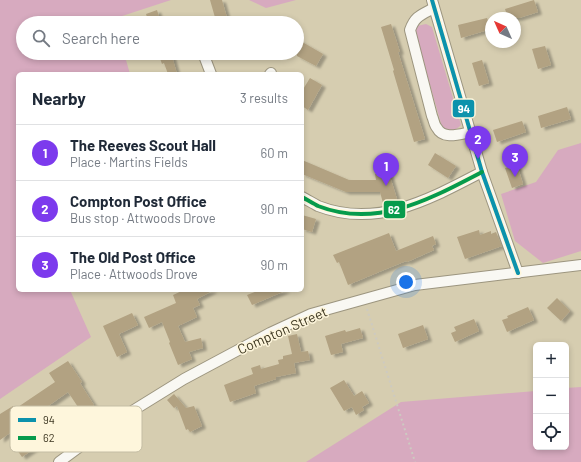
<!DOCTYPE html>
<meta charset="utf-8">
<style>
:root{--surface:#fff;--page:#f6f6f7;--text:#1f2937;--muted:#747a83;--line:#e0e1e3;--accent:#7c3aed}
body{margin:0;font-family:Barlow,sans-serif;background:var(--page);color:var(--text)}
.controls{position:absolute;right:12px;bottom:12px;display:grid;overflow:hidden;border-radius:6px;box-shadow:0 2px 6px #0003}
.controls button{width:36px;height:36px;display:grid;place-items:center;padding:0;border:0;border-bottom:1px solid var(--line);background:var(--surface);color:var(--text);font:20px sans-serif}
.compass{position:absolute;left:485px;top:12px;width:36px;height:36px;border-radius:50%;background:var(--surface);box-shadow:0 2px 6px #0003;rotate:315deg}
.you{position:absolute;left:406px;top:282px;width:14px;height:14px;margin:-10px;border:3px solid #fff;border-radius:50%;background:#1a73e8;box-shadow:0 0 0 6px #1a73e833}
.badge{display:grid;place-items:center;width:26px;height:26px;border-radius:50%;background:var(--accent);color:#fff;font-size:13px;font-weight:700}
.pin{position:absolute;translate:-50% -33px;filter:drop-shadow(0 1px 2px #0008)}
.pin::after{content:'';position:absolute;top:21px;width:14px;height:12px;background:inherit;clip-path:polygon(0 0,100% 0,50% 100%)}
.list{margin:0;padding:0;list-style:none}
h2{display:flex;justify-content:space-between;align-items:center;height:52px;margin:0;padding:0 16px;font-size:17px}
h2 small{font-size:13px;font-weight:400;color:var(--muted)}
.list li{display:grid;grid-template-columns:26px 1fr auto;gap:12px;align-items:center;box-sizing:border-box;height:56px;padding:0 16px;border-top:1px solid var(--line)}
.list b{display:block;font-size:15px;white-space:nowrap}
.list p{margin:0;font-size:13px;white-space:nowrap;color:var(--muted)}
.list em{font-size:13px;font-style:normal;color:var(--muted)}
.icon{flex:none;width:22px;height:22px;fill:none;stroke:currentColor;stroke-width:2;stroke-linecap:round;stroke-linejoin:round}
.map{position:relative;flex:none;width:581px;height:462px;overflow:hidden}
.search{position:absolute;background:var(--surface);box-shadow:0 2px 6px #0003;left:16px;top:16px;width:288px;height:44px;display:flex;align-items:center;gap:10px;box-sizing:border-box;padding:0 14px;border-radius:22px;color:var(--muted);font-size:15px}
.panel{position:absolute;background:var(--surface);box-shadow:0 2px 6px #0003;left:16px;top:72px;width:288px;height:220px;border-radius:6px}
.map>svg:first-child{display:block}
</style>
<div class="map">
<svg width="581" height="462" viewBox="0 0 581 462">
<defs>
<filter id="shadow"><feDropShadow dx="4" dy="2.5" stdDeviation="1" flood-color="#0004"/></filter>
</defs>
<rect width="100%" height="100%" fill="#d6cdb0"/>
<g fill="#d7aabf">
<path d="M0 0H171L113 19 114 23H23V53H124L130 74H18V290H70L91 337 0 399Z"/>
<path d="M249 0H296L266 8Z"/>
<path d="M426 24 432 27 461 125C456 130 453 131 445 131L442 127 415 32 417 26Z"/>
<path d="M581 143V251L543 263 515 241 501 194 536 182 558 150Z"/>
<path d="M581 387V462H306L401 402 536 391V447H566V388Z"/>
</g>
<g fill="#b2a282" filter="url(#shadow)">
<path d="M210 0H222L227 18 216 21Z"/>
<path d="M534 0 538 12 519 18H508L505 9Z"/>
<path d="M157 10 161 23H149L146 14Z"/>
<path d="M487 18 491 29 461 38 458 25Z"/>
<path d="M391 24 400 52H398L425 139 414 142 393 71 394 70 381 27Z"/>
<path d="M297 39 323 54 316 66 297 56Z"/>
<path d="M545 46 551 65 538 69 532 49Z"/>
<path d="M158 53H171L177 74H168L164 63 162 64Z"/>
<path d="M482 60 489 83 479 86 472 63Z"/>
<path d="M310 78 322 85 308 110 302 106V91Z"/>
<path d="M567 107 571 119 541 128 538 116Z"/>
<path d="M522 121 526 132 497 142 493 130Z"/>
<path d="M435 153 456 166 448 178 428 165Z"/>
<path d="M302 160 349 180H376L375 174 388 170 397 199 383 203 380 192H346L302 174Z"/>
<path d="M517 165 523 184 512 188 505 168Z"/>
<path d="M302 215 316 219 312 232 302 229Z"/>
<path d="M479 230 480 235 491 231V234L496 232 502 246 465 259 457 237Z"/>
<path d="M389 233 396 251 433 236 436 244 432 246 434 250 407 262 406 261 379 272 348 285 339 262 337 263 333 255Z"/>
<path d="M184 290H214L197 299 200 305 193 308 197 317 178 326 185 342 201 338 203 348 189 352 192 359 178 365 169 343 170 342 162 322 149 328 144 317 176 303 173 295Z"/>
<path d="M260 290H287L252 305 247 295Z"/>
<path d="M557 298 570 311 561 321 547 308Z"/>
<path d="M528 307 534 320 507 332 502 320 508 318 507 316Z"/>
<path d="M132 313 138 325 119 334 127 352 117 357 103 326Z"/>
<path d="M474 319 479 331 455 342 451 333 456 331 454 327Z"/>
<path d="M423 325 428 339 403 348 398 334Z"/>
<path d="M360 328 363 338 341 344 343 352 331 355 325 336 345 330 346 332Z"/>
<path d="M297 334 301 352 308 351 310 360 294 363 296 373 276 377V379L254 386 256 393 230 402 224 385 253 374 251 368 260 365 261 369 279 364 278 360 283 359V356L292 354 288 336Z"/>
<path d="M68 361 82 382 80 383 94 405 82 413 68 392 0 440V414L13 406 15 409 55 382 49 373Z"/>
<path d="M344 380 354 396 362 391 369 403 362 407 364 410 356 415 352 407 344 411 330 388Z"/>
<path d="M174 394 186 408 194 406 202 426 190 432 188 429 186 430 177 406 174 408 167 400Z"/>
<path d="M56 421 60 427 40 441 41 444 22 457 15 447Z"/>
</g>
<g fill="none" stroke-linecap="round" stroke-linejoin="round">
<g stroke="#9c957f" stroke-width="12">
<g id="street">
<path d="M432 0 482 172 518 273"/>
<path d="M434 8C421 15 415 16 410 30L432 116C434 120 434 125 437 128 443 140 460 134 471 132"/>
<path d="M203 53 211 74"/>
<path d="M270 74 271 73"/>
<path d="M302 197C307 200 313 203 318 206 377 229 430 199 482 172"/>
<path d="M59 462 108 426 184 379 270 333 311 314 415 285 581 265"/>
</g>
</g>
<path stroke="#cdcac1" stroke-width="2" stroke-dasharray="2 3" stroke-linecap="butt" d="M367 309 415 462"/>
<use href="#street" stroke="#f9f8f3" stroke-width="10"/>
<g stroke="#fef6dc" stroke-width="7">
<path id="bus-1" d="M432 0 482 172 518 273"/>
</g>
<g stroke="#fef6dc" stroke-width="7">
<path id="bus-2" d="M302 197C307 200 313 203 318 206 377 229 430 199 482 172"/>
</g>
<use href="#bus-1" stroke="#0c92ac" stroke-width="4"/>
<use href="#bus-2" stroke="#069b4c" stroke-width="4"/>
</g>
<g text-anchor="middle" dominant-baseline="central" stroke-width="3" stroke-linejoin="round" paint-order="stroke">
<g font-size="14" fill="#3d3722" stroke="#fef6dc">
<text transform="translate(282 330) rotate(-24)">Compton Street</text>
</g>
</g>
<rect x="10" y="406" width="132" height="46" rx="6" fill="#fef6dc" stroke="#c4bda4" stroke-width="1"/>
<rect x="18" y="418" width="18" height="4" fill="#0c92ac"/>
<rect x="18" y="436" width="18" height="4" fill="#069b4c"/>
<g font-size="11" fill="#3d3722">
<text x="43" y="424">94</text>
<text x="43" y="442">62</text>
</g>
<g stroke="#fef6dc" stroke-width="1.5">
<rect x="452" y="99" width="23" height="19" rx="4" fill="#0c92ac"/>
<rect x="383" y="200" width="23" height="19" rx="4" fill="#069b4c"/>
</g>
<g font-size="11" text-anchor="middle" font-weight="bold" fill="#fff">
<text x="464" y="113">94</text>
<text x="394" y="214">62</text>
</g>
</svg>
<div class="controls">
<button>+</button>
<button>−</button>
<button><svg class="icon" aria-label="locate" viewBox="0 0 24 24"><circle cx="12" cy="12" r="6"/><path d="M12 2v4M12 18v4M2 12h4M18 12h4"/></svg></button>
</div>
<svg class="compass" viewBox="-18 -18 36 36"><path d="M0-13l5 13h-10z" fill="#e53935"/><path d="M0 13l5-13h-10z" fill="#747a83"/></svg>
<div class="you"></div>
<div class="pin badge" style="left:386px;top:186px">1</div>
<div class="pin badge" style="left:478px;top:159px">2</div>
<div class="pin badge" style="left:515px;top:177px">3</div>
<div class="search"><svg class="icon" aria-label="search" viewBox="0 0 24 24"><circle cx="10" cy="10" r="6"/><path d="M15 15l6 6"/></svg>Search here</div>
<section class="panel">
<h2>Nearby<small>3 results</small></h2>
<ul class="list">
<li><span class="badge">1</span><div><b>The Reeves Scout Hall</b><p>Place · Martins Fields</p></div><em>60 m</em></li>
<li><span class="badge">2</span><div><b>Compton Post Office</b><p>Bus stop · Attwoods Drove</p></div><em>90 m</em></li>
<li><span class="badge">3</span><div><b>The Old Post Office</b><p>Place · Attwoods Drove</p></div><em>90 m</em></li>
</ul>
</section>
</div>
